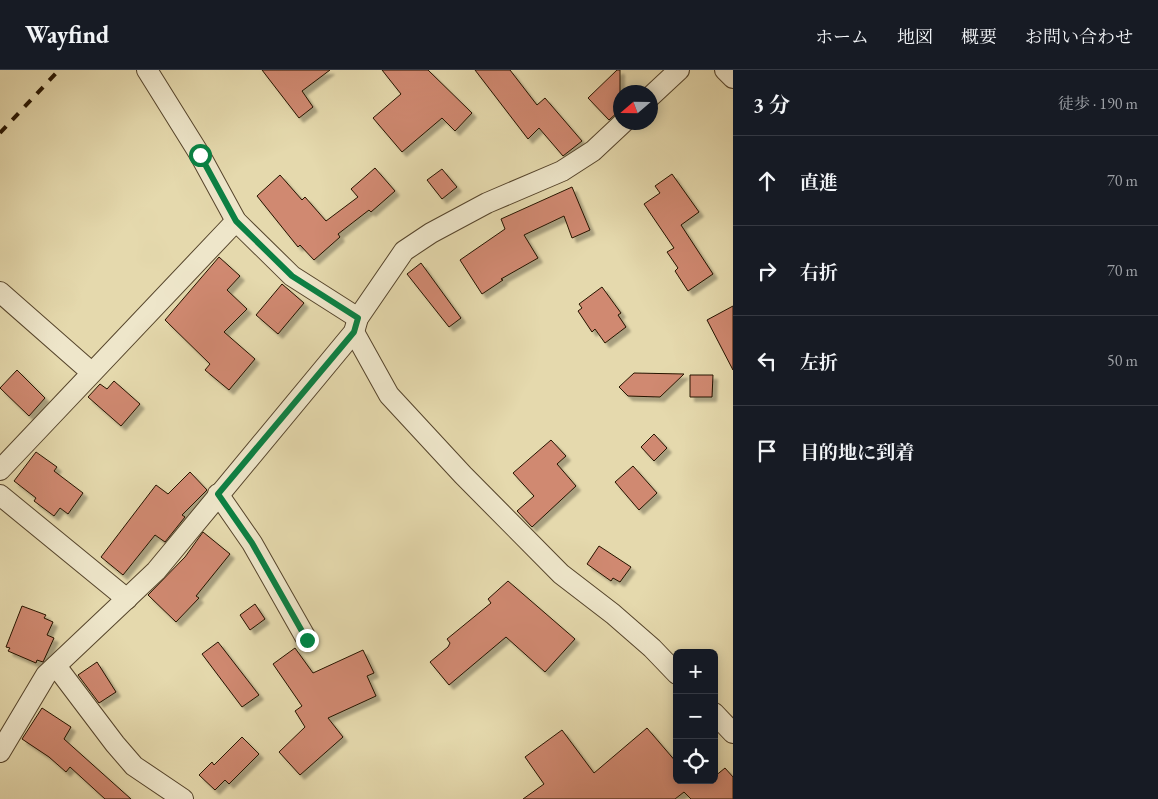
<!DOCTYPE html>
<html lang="ja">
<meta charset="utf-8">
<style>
:root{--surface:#171b24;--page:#242831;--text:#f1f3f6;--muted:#9ea1a6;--line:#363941}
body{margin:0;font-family:"EB Garamond","Noto Serif JP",serif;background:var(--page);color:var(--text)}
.controls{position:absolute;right:15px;bottom:15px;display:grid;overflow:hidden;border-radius:8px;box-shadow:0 2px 12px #0003}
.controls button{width:45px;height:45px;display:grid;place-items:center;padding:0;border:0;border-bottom:1px solid var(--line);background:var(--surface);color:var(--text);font:25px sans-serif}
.compass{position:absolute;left:613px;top:15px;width:45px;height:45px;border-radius:50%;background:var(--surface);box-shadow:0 2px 12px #0003;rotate:250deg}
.stop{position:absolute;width:15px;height:15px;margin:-11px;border:4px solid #0b8043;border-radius:50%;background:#fff}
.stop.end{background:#0b8043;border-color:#fff;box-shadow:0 1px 5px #0008}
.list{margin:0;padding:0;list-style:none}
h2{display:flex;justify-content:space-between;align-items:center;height:65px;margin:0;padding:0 20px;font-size:21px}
h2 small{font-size:16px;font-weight:400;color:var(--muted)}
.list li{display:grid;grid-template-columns:32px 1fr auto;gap:15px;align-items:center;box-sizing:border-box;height:90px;padding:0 20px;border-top:1px solid var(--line)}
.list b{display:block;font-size:19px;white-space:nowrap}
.list em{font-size:16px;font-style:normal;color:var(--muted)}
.icon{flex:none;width:28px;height:28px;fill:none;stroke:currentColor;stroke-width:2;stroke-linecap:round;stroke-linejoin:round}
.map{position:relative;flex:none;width:733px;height:729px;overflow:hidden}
header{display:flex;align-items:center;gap:30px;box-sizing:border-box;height:70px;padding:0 25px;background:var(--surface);border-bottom:1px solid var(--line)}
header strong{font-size:24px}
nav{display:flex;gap:28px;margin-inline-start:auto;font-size:18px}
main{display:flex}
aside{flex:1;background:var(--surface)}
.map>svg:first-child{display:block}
</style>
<header>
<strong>Wayfind</strong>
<nav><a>ホーム</a><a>地図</a><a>概要</a><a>お問い合わせ</a></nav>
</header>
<main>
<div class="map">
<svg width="733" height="729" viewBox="0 0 733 729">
<defs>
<filter id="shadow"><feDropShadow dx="4.5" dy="4.5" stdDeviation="1" flood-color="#0004"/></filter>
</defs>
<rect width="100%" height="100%" fill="#e5d9ad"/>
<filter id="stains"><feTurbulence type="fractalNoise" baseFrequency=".004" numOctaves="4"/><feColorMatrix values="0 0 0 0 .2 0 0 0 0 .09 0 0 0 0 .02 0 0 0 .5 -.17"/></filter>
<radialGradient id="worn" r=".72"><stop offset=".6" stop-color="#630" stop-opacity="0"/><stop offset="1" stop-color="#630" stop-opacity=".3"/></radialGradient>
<g fill="#d08971" stroke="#251300" filter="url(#shadow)">
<path d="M262 0H330L302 21 313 37 299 48Z"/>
<path d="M382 0H428L472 43 455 61 442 48 402 82 373 48 401 24Z"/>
<path d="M475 0H510L537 35 545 28 582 71 563 86 539 58 528 69Z"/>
<path d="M617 0H620V40L609 50 588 28Z"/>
<path d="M375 98 395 121 371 142 369 140 338 164 340 167 314 190 300 175 298 177 257 126 280 105 302 130 305 127 326 151 358 127 351 119Z"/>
<path d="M442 99 457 117 442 129 427 110Z"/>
<path d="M672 104 699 142 681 155 713 204 688 221 675 201 678 198 667 182 674 178 644 134 660 123 655 116Z"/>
<path d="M572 117 590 160 572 168 564 146 524 165 538 188 501 209 503 210 482 224 460 190 505 159 501 149Z"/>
<path d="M219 187 240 206 227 220 247 239 224 262 255 289 229 320 205 300 210 294 165 250Z"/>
<path d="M421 193 461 248 449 257 407 204Z"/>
<path d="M282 214 304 233 278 264 256 245Z"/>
<path d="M602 217 621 243 618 245 626 257 605 273 595 259 592 262 578 241 582 238 579 234Z"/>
<path d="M733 236V300L707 250Z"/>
<path d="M17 300 45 328 29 346 0 318Z"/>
<path d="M634 303 684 304 660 327 628 326 619 317Z"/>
<path d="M690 305H713L712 327H690Z"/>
<path d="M114 311 140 334 121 356 88 327 100 314 107 319Z"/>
<path d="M654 364 667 378 654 391 641 377Z"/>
<path d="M551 370 566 386 557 394 576 416 532 457 517 441 534 426 513 403Z"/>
<path d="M36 382 57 397 54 401 83 423 68 444 60 438 54 446 34 431 36 428 14 411Z"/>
<path d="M633 396 657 423 639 440 615 412Z"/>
<path d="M190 402 207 420 182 445 185 447 165 472 155 465 123 505 101 487 156 415 168 424Z"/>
<path d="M203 462 230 484 196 526 199 528 176 552 148 525 185 487Z"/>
<path d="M599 476 631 497 620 512 613 508 611 511 587 494Z"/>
<path d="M508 511 575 569 545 602 506 567 449 615 430 592 448 577 450 573 447 569 491 533 488 529Z"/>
<path d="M255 534 265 549 250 560 240 545Z"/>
<path d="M22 536 46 545 44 548 53 552 47 565 54 568 43 592 37 590 36 593 8 581 10 578 6 577Z"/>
<path d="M218 572 259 625 242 637 202 584Z"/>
<path d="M295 578 313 603 363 580 374 603 367 606 376 626 328 648 343 667 300 705 279 682 305 657 295 641 302 636 273 594Z"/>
<path d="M97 592 116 622 99 633 78 605Z"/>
<path d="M42 638 71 657 64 669 131 729H105L70 697 66 702 49 687 22 669Z"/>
<path d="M647 658 677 693V710H714V707L725 698 733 707V729H691L684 722 675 729H523L544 714 525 687 562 660 594 703Z"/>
<path d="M242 667 259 684 229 714 225 710 215 720 199 705 212 692 214 695Z"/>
</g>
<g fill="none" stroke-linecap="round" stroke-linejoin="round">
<g stroke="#55442b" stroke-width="22">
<g id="street">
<path d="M147 0 200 85 236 151 292 206 358 248"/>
<path d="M725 0 733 8"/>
<path d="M650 27 679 0"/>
<path d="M0 222 91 302"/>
<path d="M354 262 389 325 463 405 561 504 613 544 652 578 677 604"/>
<path d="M0 400 236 151"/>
<path d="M218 424 252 473 307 570"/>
<path d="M0 425 127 529"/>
<path d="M56 596 115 674 134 696 183 729"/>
<path d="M714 643 733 663"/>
<path d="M0 682 46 605 156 501 354 262 358 248 404 181 431 163 487 133 562 101 593 81 624 52"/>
</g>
</g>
<use href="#street" stroke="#eee6ca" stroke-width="20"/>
<path stroke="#251300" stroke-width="4" stroke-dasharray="9 9" stroke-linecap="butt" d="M0 63 59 0"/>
</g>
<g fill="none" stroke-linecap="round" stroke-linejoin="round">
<path stroke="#0b8043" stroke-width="6" d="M200 85 236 151 292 206 358 248 354 262 218 424 252 473 307 570"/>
</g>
<rect width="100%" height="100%" filter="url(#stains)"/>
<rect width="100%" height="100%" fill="url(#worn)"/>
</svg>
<div class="controls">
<button>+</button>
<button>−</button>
<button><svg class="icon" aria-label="locate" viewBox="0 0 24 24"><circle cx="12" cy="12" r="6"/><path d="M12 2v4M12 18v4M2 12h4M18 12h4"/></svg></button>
</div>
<svg class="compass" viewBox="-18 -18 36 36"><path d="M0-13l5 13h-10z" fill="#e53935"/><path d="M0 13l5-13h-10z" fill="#9ea1a6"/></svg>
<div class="stop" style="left:200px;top:85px"></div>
<div class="stop end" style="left:307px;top:570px"></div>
</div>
<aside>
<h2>3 分<small>徒歩 · 190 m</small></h2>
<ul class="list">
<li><svg class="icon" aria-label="ahead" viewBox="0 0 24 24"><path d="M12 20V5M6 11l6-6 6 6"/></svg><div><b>直進</b></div><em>70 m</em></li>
<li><svg class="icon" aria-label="right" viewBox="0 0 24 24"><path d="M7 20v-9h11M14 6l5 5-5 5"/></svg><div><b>右折</b></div><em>70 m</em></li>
<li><svg class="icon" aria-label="left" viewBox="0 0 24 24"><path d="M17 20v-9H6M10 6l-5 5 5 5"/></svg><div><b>左折</b></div><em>50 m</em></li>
<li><svg class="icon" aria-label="arrive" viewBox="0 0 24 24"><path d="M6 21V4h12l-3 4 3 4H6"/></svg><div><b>目的地に到着</b></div></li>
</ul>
</aside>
</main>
